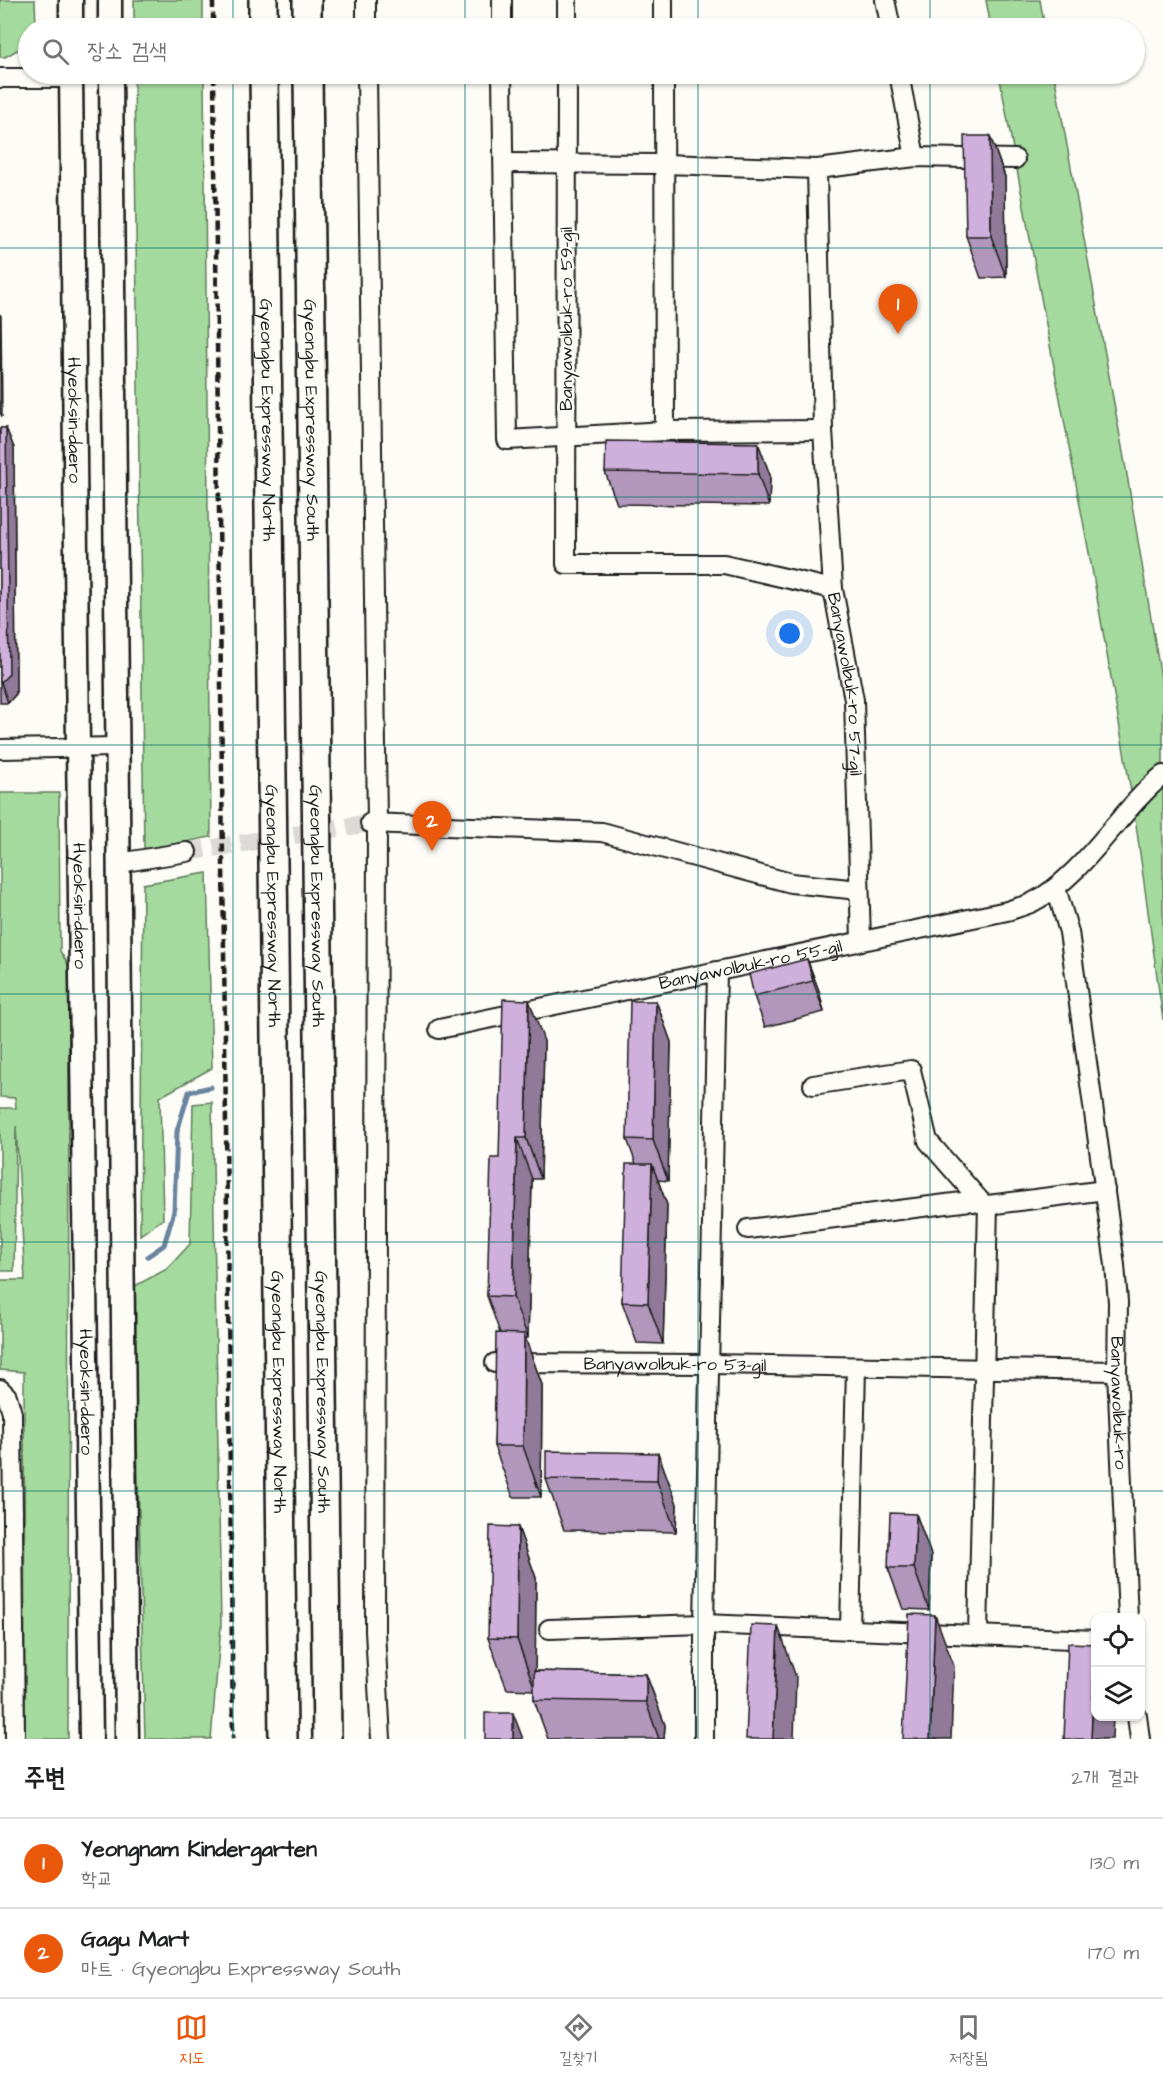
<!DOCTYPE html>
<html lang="ko">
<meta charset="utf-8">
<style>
:root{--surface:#fff;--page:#f2f2f2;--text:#202124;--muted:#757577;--line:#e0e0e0;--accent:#ea580c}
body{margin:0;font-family:"Architects Daughter","Poor Story",sans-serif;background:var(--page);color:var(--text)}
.controls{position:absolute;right:18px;bottom:18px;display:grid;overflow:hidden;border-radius:12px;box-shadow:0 2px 4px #0004}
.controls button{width:54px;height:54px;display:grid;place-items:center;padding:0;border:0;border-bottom:2px solid var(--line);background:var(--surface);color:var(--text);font:30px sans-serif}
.you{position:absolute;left:790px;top:634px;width:21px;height:21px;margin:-15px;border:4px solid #fff;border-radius:50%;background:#1a73e8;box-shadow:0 0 0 9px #1a73e833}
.badge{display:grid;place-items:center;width:39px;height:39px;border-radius:50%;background:var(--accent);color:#fff;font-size:20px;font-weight:700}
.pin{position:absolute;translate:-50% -50px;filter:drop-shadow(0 2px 3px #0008)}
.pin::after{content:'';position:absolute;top:32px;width:21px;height:18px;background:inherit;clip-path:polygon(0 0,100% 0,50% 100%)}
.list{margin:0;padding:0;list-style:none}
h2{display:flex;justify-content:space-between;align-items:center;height:78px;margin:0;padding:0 24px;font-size:26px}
h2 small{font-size:20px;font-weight:400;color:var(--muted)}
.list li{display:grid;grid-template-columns:39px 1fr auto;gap:18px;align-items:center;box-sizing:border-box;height:90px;padding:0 24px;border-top:2px solid var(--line)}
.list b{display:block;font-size:22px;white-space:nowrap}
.list p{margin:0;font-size:20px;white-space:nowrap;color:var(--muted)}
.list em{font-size:20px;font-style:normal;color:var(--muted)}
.icon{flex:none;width:33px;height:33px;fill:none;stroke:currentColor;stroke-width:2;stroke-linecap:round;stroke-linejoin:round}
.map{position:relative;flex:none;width:1163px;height:1739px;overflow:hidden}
.search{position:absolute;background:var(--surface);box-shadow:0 2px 4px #0004;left:18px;right:18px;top:18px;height:66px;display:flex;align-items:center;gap:15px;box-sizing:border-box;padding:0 21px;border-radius:33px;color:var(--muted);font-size:22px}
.sheet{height:258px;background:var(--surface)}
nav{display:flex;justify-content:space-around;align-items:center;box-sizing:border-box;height:84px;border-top:2px solid var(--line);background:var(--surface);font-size:16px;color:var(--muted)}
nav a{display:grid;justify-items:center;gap:3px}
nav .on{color:var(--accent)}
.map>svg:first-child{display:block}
</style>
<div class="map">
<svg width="1163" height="1739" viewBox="0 0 1163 1739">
<rect width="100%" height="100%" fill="#fdfcf7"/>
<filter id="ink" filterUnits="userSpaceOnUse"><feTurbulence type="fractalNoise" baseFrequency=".0167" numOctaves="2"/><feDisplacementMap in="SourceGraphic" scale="12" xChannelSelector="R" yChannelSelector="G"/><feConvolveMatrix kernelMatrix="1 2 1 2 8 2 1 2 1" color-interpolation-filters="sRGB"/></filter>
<g filter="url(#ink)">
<g fill="#a4da9d" stroke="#607b5c" stroke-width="1.5">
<path d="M0 0H35L36 28H28V44L5 57H0Z"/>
<rect x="134" y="0" width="69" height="28"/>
<path d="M986 0H1040L1045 28H991Z"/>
<path d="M134 74H204L211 837 144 850Z"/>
<path d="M999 74H1054L1126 469 1163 690V1020L1133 803 1092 569Z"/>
<path d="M0 793H59L60 951 69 966 68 1739H25L24 1372 0 1370V1280H25L16 1126 14 1271H0V1108H16L15 1098 0 1097Z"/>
<path d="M207 873 212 1068 160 1097 163 1219 140 1235 143 884Z"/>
<path d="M212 1102 221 1626 211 1739H145L133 1287 167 1269 190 1244 193 1104Z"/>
</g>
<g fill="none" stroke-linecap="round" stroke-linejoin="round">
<path stroke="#69849f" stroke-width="5" d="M148 1256 164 1245 174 1211 177 1131 189 1092 211 1087"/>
<path stroke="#dbdad6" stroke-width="18" stroke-dasharray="18 9" stroke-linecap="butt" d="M187 852 370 823"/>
<g stroke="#1c1c1c" stroke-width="22">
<g id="minor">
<path d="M366 0V28"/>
<path d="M502 0V28"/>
<path d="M663 0V28"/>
<path d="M885 0 891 28"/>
<path d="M567 28V0"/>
<path d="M367 74 377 823 375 1631 381 1739"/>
<path d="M502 74 507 440 665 431"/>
<path id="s1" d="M567 74 566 564H724L833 589 854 700 861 941"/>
<path d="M664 74 665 431 823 430"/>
<path d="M899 74 915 157"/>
<path d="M0 78H71"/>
<path d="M504 163 664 164 817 169"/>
<path d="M833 589 823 430 817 169 915 157 1015 159"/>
<path d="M0 749 117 747"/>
<path d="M370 823 602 832 791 883 859 890"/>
<path d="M119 863 187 852"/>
<path id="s2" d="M1056 888 1069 932 1115 1265 1118 1302 1117 1371 1128 1618"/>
<path id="s3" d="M439 1029 1007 911C1015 908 1025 906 1033 902 1084 876 1118 812 1163 775"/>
<path d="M813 1085 911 1070 928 1141 983 1204"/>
<path d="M748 1229 970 1201 988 1205 1105 1190"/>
<path id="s4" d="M495 1363 709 1364 1117 1371"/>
<path d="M0 1389 7 1396 12 1413 15 1739"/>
<path d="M549 1629 704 1624 1096 1640"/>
<path d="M850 1630 856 1367"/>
<path d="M978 1635 988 1205"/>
<path d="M1137 1716 1140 1739"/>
<path d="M704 1739V1624L717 971"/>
</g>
</g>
<g stroke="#1c1c1c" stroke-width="27">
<g id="major">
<path d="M71 0V28"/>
<path d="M110 0V28"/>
<path id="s5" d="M71 74 78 746 91 1739"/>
<path d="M111 74 127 1739"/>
</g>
</g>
<g stroke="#1c1c1c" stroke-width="32">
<g id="highway">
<path d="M263 0V28"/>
<path d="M307 0V28"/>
<path id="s6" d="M264 74 283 1739"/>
<path id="s7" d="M308 74 327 1739"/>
</g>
</g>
<use href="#minor" stroke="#fdfcf7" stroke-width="18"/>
<use href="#major" stroke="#fdfcf7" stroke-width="22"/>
<use href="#highway" stroke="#fdfcf7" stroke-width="27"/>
<g stroke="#1c1c1c" stroke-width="4.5" stroke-dasharray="9 4.5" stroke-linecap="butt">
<path d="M213 0V28"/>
<path d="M214 74 233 1739"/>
</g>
</g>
<g fill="#b296bc" stroke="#1c1c1c" stroke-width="1.5">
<path d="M990 136 1005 177 1006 277 981 278 966 236Z"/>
<path d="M0 428H6L14 448 16 694 8 703H0Z"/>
<path d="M758 443 770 475 769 506 617 504 605 472Z"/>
<path d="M807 959 819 991 824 1012 765 1027 754 996Z"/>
<path d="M656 1001 671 1042 668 1181 658 1180 667 1205 663 1344 637 1343 622 1302 636 1164 627 1139Z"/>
<path d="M544 1041 541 1179H532L528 1338H525L542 1385 541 1497H513L494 1446 500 1333 487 1296 499 1158Z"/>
<path d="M658 1453 677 1504 676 1532 564 1530 546 1479Z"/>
<path d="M916 1514 931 1555 929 1610 903 1609 888 1568Z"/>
<path d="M518 1527 536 1578 535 1671 646 1674 665 1725 664 1739H548L534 1700V1690L507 1689 488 1638Z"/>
</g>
<g fill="#917a99" stroke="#1c1c1c" stroke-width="1.5">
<path d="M990 136 1005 177 1006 277 991 236Z"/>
<path d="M0 314 1 316 2 417 0 412Z"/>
<path d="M6 428 14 448 16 694 8 703 1 682Z"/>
<path d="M758 443 770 475 769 506 758 474Z"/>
<path d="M807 959 819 991 824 1012 813 981Z"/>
<path d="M529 1000 544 1041 541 1179 526 1138Z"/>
<path d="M656 1001 671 1042 668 1181 653 1140Z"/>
<path d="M517 1138 532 1179 528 1338 513 1297Z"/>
<path d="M652 1164 667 1205 663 1344 648 1303Z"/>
<path d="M524 1334 542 1385 541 1497 523 1446Z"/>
<path d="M658 1453 677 1504 676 1532 657 1481Z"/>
<path d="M916 1514 931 1555 929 1610 914 1568Z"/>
<path d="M518 1527 536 1578 535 1690 517 1639Z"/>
<path d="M935 1615 954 1666 951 1739H930Z"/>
<path d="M778 1626 796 1677 794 1739H773Z"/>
<path d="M1095 1644V1716H1113L1112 1739H1091Z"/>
<path d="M646 1674 665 1725 664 1739H659L646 1702Z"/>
<path d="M513 1713 523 1739H513Z"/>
</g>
<g fill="#cfafdb" stroke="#1c1c1c" stroke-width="1.5">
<path d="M964 136H990L991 236H966Z"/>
<path d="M0 428H6L9 674 1 682H0Z"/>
<path d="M606 441 758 443V474L605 472Z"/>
<path d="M807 959 813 981 754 996 749 974Z"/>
<path d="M503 999 529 1000 526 1138H517L513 1297 487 1296 491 1158H499Z"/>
<path d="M630 1001H656L653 1140 627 1139Z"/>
<path d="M626 1164H652L648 1303 622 1302Z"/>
<path d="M496 1333 524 1334 523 1446H494Z"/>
<path d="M546 1451 658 1453 657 1481 546 1479Z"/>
<path d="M890 1513 916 1514 914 1568H888Z"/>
<path d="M490 1526 518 1527 517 1639 488 1638Z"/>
<path d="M909 1614 935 1615 930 1739H903Z"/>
<path d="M751 1625 778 1626 773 1739H746Z"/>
<path d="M1068 1643 1095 1644 1091 1739H1064Z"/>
<path d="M534 1671 646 1674V1702L534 1700Z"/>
<rect x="485" y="1713" width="28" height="26"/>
</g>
</g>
<path fill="none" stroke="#0f766e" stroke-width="1.5" stroke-opacity="0.55" d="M233 0V28M465 0V28M698 0V28M930 0V28M233 74V1739M465 74V1739M698 74V1739M930 74V1739M0 248H1163M0 497H1163M0 745H1163M0 994H1163M0 1242H1163M0 1491H1163"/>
<g text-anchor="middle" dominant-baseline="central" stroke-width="5" stroke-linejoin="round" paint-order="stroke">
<g font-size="18" fill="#1c1c1c" stroke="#fdfcf7">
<text transform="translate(566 319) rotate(-90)">Banyawolbuk-ro 59-gil</text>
<text stroke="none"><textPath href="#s5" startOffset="346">Hyeoksin-daero</textPath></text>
<text stroke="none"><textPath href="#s6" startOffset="346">Gyeongbu Expressway North</textPath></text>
<text stroke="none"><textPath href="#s7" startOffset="346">Gyeongbu Expressway South</textPath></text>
<text stroke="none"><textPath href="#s1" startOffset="856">Banyawolbuk-ro 57-gil</textPath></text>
<text stroke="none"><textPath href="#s5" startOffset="832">Hyeoksin-daero</textPath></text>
<text stroke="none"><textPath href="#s6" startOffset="832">Gyeongbu Expressway North</textPath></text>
<text stroke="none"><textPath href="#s7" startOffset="832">Gyeongbu Expressway South</textPath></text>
<text stroke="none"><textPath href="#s3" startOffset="318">Banyawolbuk-ro 55-gil</textPath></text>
<text stroke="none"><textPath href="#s4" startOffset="180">Banyawolbuk-ro 53-gil</textPath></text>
<text stroke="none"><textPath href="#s5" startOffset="1318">Hyeoksin-daero</textPath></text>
<text stroke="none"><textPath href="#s6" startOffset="1318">Gyeongbu Expressway North</textPath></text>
<text stroke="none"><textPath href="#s7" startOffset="1318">Gyeongbu Expressway South</textPath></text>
<text stroke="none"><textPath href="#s2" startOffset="520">Banyawolbuk-ro</textPath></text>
</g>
</g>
</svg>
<div class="controls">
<button><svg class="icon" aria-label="locate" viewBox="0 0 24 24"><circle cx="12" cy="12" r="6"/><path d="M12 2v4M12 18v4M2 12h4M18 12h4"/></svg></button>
<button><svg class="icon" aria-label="layers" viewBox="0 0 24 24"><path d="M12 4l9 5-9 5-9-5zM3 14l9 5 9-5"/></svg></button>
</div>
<div class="you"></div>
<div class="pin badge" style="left:898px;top:334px">1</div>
<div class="pin badge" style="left:432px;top:851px">2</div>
<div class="search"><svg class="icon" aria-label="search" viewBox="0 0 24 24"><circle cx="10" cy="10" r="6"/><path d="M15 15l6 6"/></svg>장소 검색</div>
</div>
<section class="sheet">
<h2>주변<small>2개 결과</small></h2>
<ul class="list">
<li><span class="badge">1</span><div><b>Yeongnam Kindergarten</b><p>학교</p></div><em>130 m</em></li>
<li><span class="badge">2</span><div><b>Gagu Mart</b><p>마트 · Gyeongbu Expressway South</p></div><em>170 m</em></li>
</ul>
</section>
<nav>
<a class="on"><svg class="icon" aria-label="map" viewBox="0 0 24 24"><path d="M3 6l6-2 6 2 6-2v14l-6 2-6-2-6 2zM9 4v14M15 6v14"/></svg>지도</a>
<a><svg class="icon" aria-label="directions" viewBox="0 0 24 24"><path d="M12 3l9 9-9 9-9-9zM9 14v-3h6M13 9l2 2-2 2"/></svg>길찾기</a>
<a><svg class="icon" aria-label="saved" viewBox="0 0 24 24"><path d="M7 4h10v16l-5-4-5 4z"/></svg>저장됨</a>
</nav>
